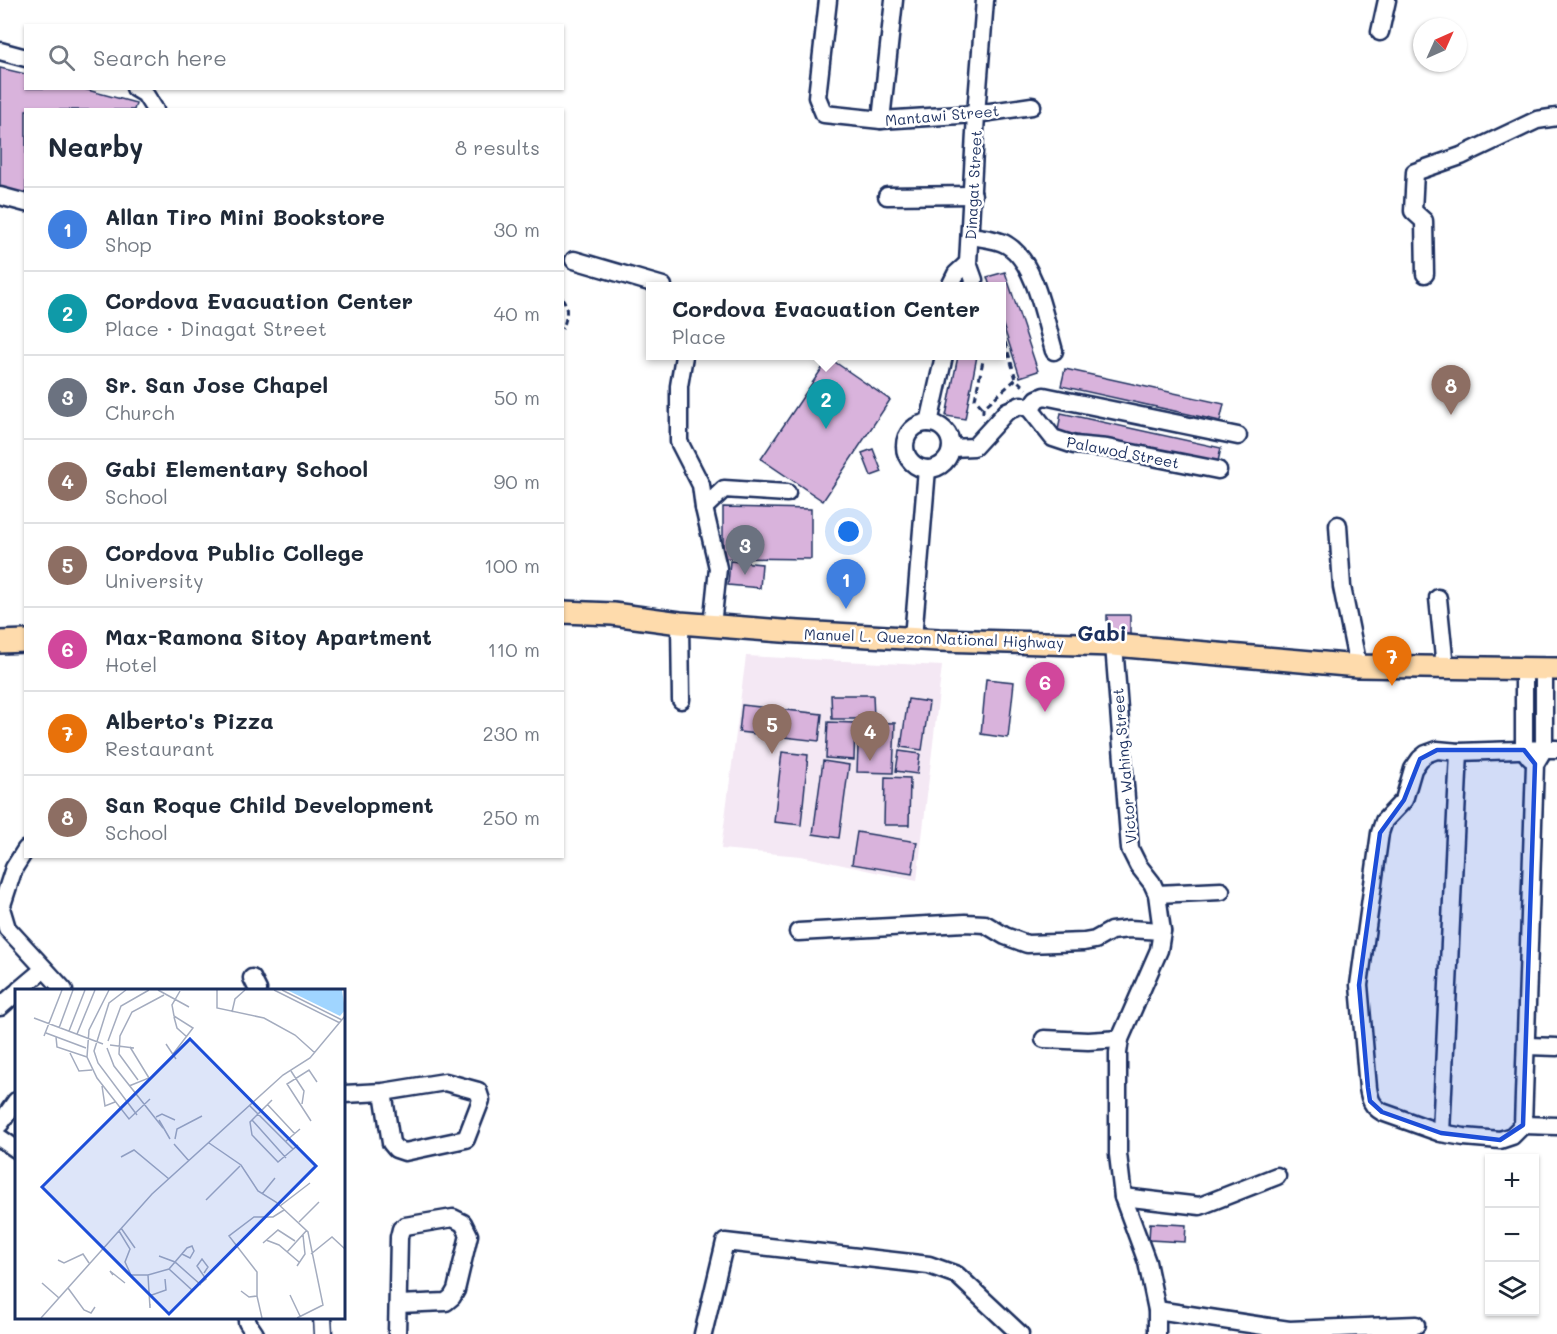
<!DOCTYPE html>
<meta charset="utf-8">
<style>
:root{--surface:#fff;--page:#f6f6f7;--text:#1f2937;--muted:#747a83;--line:#e0e1e3;--accent:#ea580c}
body{margin:0;font-family:Mali,sans-serif;background:var(--page);color:var(--text)}
.controls{position:absolute;right:18px;bottom:18px;display:grid;overflow:hidden;border-radius:0px;box-shadow:0 2px 4px #0004}
.controls button{width:54px;height:54px;display:grid;place-items:center;padding:0;border:0;border-bottom:2px solid var(--line);background:var(--surface);color:var(--text);font:30px sans-serif}
.compass{position:absolute;left:1413px;top:18px;width:54px;height:54px;border-radius:50%;background:var(--surface);box-shadow:0 2px 4px #0004;rotate:45deg}
.you{position:absolute;left:849px;top:532px;width:21px;height:21px;margin:-15px;border:4px solid #fff;border-radius:50%;background:#1a73e8;box-shadow:0 0 0 9px #1a73e833}
.badge{display:grid;place-items:center;width:39px;height:39px;border-radius:50%;background:var(--accent);color:#fff;font-size:20px;font-weight:700}
.pin{position:absolute;translate:-50% -50px;filter:drop-shadow(0 2px 3px #0008)}
.pin::after{content:'';position:absolute;top:32px;width:21px;height:18px;background:inherit;clip-path:polygon(0 0,100% 0,50% 100%)}
.popup{position:absolute;left:646px;top:282px;width:360px;height:78px;box-sizing:border-box;display:grid;place-content:center;border-radius:0px;background:var(--surface);filter:drop-shadow(0 2px 4px #0005);font-size:20px;white-space:nowrap;color:var(--muted)}
.popup b{font-size:22px;color:var(--text)}
.popup::after{content:'';position:absolute;left:50%;top:100%;margin-left:-12px;border:12px solid transparent;border-top-color:var(--surface)}
.list{margin:0;padding:0;list-style:none}
h2{display:flex;justify-content:space-between;align-items:center;height:78px;margin:0;padding:0 24px;font-size:26px}
h2 small{font-size:20px;font-weight:400;color:var(--muted)}
.list li{display:grid;grid-template-columns:39px 1fr auto;gap:18px;align-items:center;box-sizing:border-box;height:84px;padding:0 24px;border-top:2px solid var(--line)}
.list b{display:block;font-size:22px;white-space:nowrap}
.list p{margin:0;font-size:20px;white-space:nowrap;color:var(--muted)}
.list em{font-size:20px;font-style:normal;color:var(--muted)}
.icon{flex:none;width:33px;height:33px;fill:none;stroke:currentColor;stroke-width:2;stroke-linecap:round;stroke-linejoin:round}
.map{position:relative;flex:none;width:1557px;height:1334px;overflow:hidden}
.search{position:absolute;background:var(--surface);box-shadow:0 2px 4px #0004;left:24px;top:24px;width:540px;height:66px;display:flex;align-items:center;gap:15px;box-sizing:border-box;padding:0 21px;border-radius:0px;color:var(--muted);font-size:22px}
.panel{position:absolute;background:var(--surface);box-shadow:0 2px 4px #0004;left:24px;top:108px;width:540px;height:750px;border-radius:0px}
.map>svg:first-child{display:block}
</style>
<div class="map">
<svg width="1557" height="1334" viewBox="0 0 1557 1334">
<rect width="100%" height="100%" fill="#fff"/>
<filter id="ink" filterUnits="userSpaceOnUse"><feTurbulence type="fractalNoise" baseFrequency=".0167" numOctaves="2"/><feDisplacementMap in="SourceGraphic" scale="12" xChannelSelector="R" yChannelSelector="G"/><feConvolveMatrix kernelMatrix="1 2 1 2 8 2 1 2 1" color-interpolation-filters="sRGB"/></filter>
<g filter="url(#ink)">
<path fill="#f4e8f4" d="M746 656 942 666 917 881 801 856 721 849Z"/>
<g fill="#d9b3dc" stroke="#1b2f5e" stroke-width="1.5">
<path d="M0 68 26 74V88H80L136 103 134 110H26V198L0 191Z"/>
<path d="M1005 272 1038 371 1020 377 1002 322V286H990L987 277Z"/>
<path d="M958 356H977L965 419 946 416Z"/>
<path d="M829 358 890 400 823 501 761 459Z"/>
<path d="M1065 369 1224 404 1220 421 1061 386Z"/>
<path d="M1061 413 1221 448 1217 466 1058 431Z"/>
<path d="M873 449 882 472 871 476 862 453Z"/>
<path d="M723 507 811 509V559L723 558Z"/>
<path d="M730 561 762 564 760 588 728 585Z"/>
<rect x="1107" y="615" width="23" height="23"/>
<path d="M986 679 1014 682 1008 738 981 734Z"/>
<path d="M831 695H873L874 719H832Z"/>
<path d="M908 699 929 702 922 750 901 747Z"/>
<path d="M742 705 822 714 819 741 739 732Z"/>
<path d="M828 722 855 723 854 760 826 758Z"/>
<path d="M859 722 895 723 893 773 857 772Z"/>
<path d="M899 751 920 754 917 774 896 771Z"/>
<path d="M782 752 808 755 801 825 774 822Z"/>
<path d="M823 761 849 765 839 838 813 834Z"/>
<path d="M885 777 910 778 909 825H884Z"/>
<path d="M857 832 917 842 912 874 852 864Z"/>
<path d="M1150 1223 1186 1225 1185 1242 1149 1240Z"/>
</g>
<g fill="none" stroke-linecap="round" stroke-linejoin="round">
<g stroke="#1b2f5e" stroke-width="21">
<g id="minor">
<path d="M828 0 817 97 824 114 881 120 976 114 1032 106"/>
<path d="M1380 32 1387 0"/>
<path d="M0 51 26 58"/>
<path d="M135 88 145 94 155 110"/>
<path d="M881 120 894 0"/>
<path d="M0 196 26 203"/>
<path d="M887 196 973 195"/>
<path d="M971 236C982 238 998 239 1007 245 1036 262 1045 321 1054 351"/>
<path d="M574 260 663 286"/>
<path d="M1425 274 1424 221 1413 211 1415 172 1461 156 1537 120 1557 117"/>
<path d="M950 286 956 274 968 263"/>
<path d="M973 286 974 280 968 263 976 114 985 0"/>
<path d="M684 356 679 386V442L701 485 704 508 718 568 712 626"/>
<path d="M1030 409 1037 399 1044 396 1238 436"/>
<path d="M929 423 944 356"/>
<circle cx="928" cy="446" r="23"/>
<path d="M951 448 974 447 1007 411 1021 405 1030 409 1053 438 1074 445 1107 448 1218 470"/>
<path d="M704 508 724 489 787 493"/>
<path d="M1338 525 1342 587 1358 666"/>
<path d="M1438 598 1445 667"/>
<path d="M680 623 681 700"/>
<path d="M913 638 927 469"/>
<path d="M1114 645 1130 849 1138 865 1152 883 1157 894 1162 931 1159 950 1120 1039 1118 1053V1154L1123 1197 1147 1262 1157 1310V1334"/>
<path d="M1524 668V750L1530 758"/>
<path d="M1544 669V749L1535 764 1523 1125 1512 1136 1500 1140 1464 1137 1441 1133 1382 1112C1372 1106 1370 1100 1368 1088L1359 985 1380 833 1384 821 1404 800 1413 769 1420 759 1426 754 1437 750 1459 752 1544 749H1557"/>
<path d="M26 849 14 868 1 908 7 928 64 990"/>
<path d="M1157 894 1221 891"/>
<path d="M798 932 965 923 985 924 1005 936 1027 944 1084 942 1095 940 1111 931 1129 929 1162 931"/>
<path d="M252 978 258 990"/>
<path d="M19 990 44 969"/>
<path d="M0 1007 16 993"/>
<path d="M1044 1039 1088 1041 1120 1039"/>
<path d="M1527 1046 1557 1047"/>
<path d="M344 1094 383 1092 445 1082 478 1091 481 1100 466 1139 405 1152 396 1149 391 1143 383 1092"/>
<path d="M0 1124 16 1101"/>
<path d="M1523 1125 1557 1126"/>
<path d="M1441 1133 1459 752"/>
<path d="M0 1138 16 1149"/>
<path d="M1123 1197 1200 1206 1277 1176"/>
<path d="M1157 1310 1289 1330 1416 1325"/>
<path d="M247 1318V1322L255 1334"/>
<path d="M322 1318 323 1334"/>
<path d="M397 1334 399 1237 401 1229 405 1226 453 1218 463 1223 469 1235 456 1290 452 1297 446 1302 399 1304"/>
<path d="M703 1334 725 1242 929 1265 957 1275 1020 1334"/>
</g>
</g>
<g stroke="#1b2f5e" stroke-width="26">
<g id="major">
<path d="M562 612 613 614 680 623 782 631 939 640 1114 645 1358 666 1557 669"/>
<path d="M0 642 26 641"/>
</g>
</g>
<g stroke="#1b2f5e" stroke-width="3" stroke-dasharray="6 4.5" stroke-linecap="butt">
<path d="M562 298C569 307 567 320 562 329"/>
<path d="M1002 332 1016 379 1026 389"/>
<path d="M982 407 975 399 984 356"/>
<path d="M983 413V408L1016 379"/>
</g>
<use href="#minor" stroke="#fff" stroke-width="16"/>
<use href="#major" stroke="#fedbac" stroke-width="21"/>
</g>
</g>
<path fill="#1d4ed8" fill-opacity="0.2" stroke="#1d4ed8" stroke-width="4.5" stroke-linejoin="round" d="M1437 750H1524L1535 764 1523 1125 1500 1140 1441 1133 1382 1112 1370 1101 1368 1088 1359 985 1380 833 1404 800 1420 759Z"/>
<g text-anchor="middle" dominant-baseline="central" stroke-width="5" stroke-linejoin="round" paint-order="stroke">
<g font-size="15" fill="#1b2f5e" stroke="#fff">
<text transform="translate(942 115) rotate(-5)">Mantawi Street</text>
<text transform="translate(973 185) rotate(-87)">Dinagat Street</text>
<text transform="translate(1123 452) rotate(11)">Palawod Street</text>
<text transform="translate(934 638) rotate(2)">Manuel L. Quezon National Highway</text>
<text transform="translate(1124 766) rotate(-95)">Victor Wahing Street</text>
</g>
<g font-size="21" font-weight="bold" fill="#1b2f5e" stroke="#fff">
<text x="1102" y="632">Gabi</text>
</g>
</g>
<g transform="translate(15 989)">
<rect width="330" height="330" fill="#fff"/>
<path d="M272 1H327L330 21 325 27Z" fill="#a0d5ff"/>
<path fill="none" stroke="#a4acbf" stroke-width="1.5" d="M94 1 74 41 72 68 82 89 114 130 135 110M111 1 94 14 79 62 83 74 122 126M143 1 174 18M202 1V19L249 29 280 46 300 64M259 1 325 34M267 1 327 31M217 23 220 10 230 1M159 28 162 39 172 48M19 29 88 55M44 39 58 1M54 42 70 1M31 44 71 59M62 45 80 1M29 47 47 1M41 48 42 58 72 68M93 52 106 17 134 1M151 55 161 70M95 56 119 59M92 59 99 77 148 139M55 64 64 82 77 81M158 65 178 39 159 27 157 16 165 2M276 82 289 102 287 115M123 91 104 65 105 47 117 23 149 6M87 97 90 117 100 113M114 97 134 89 115 58M257 111 235 133 237 146 263 173 283 156M252 115 280 145M235 117 278 160M141 128 147 125 160 131M144 131 155 150M237 131 271 169M296 132 272 95 294 81 302 93M160 150 162 140 187 127M271 152 285 140M194 154 226 176 243 202 261 213 293 243 308 316 282 329M159 155 174 172M106 168 119 161 154 190M247 205 260 189M191 211 225 177M265 217 295 194M284 233 304 213M106 239 120 259M104 242 115 260 110 273 116 286H133L154 280 172 259 177 257 179 262 175 269 167 265M251 251 264 256 284 273M248 254 263 241 280 252M272 263 292 241M296 265 317 248 330 260M144 267 160 273 186 296M43 271 49 274 68 265 74 274M282 277 290 265 288 246M154 280 177 301 191 290 182 277 187 270 193 278 189 284M98 286 95 282 110 294M133 286 135 319V315M27 294 44 309M53 299 69 321 76 324 80 318M226 302 234 308 242 307 247 329M275 306 285 327M134 307 151 301 150 290M242 307V283L214 247 239 228H258L269 221M26 329 137 205 268 86 295 69 330 27"/>
<path fill="#1d4ed8" fill-opacity="0.15" stroke="#1d4ed8" stroke-width="3" d="M175 50 301 177 154 325 27 198Z"/>
<rect width="330" height="330" fill="none" stroke="#1b2f5e" stroke-width="3"/>
</g>
</svg>
<div class="controls">
<button>+</button>
<button>−</button>
<button><svg class="icon" aria-label="layers" viewBox="0 0 24 24"><path d="M12 4l9 5-9 5-9-5zM3 14l9 5 9-5"/></svg></button>
</div>
<svg class="compass" viewBox="-18 -18 36 36"><path d="M0-13l5 13h-10z" fill="#e53935"/><path d="M0 13l5-13h-10z" fill="#747a83"/></svg>
<div class="you"></div>
<div class="pin badge" style="left:846px;top:609px;background:#3f7fe0">1</div>
<div class="pin badge" style="left:826px;top:429px;background:#0f9aa8">2</div>
<div class="popup"><b>Cordova Evacuation Center</b>Place</div>
<div class="pin badge" style="left:745px;top:575px;background:#6b7280">3</div>
<div class="pin badge" style="left:870px;top:761px;background:#8d6e63">4</div>
<div class="pin badge" style="left:772px;top:754px;background:#8d6e63">5</div>
<div class="pin badge" style="left:1045px;top:712px;background:#d1479c">6</div>
<div class="pin badge" style="left:1392px;top:686px;background:#e8710a">7</div>
<div class="pin badge" style="left:1451px;top:415px;background:#8d6e63">8</div>
<div class="search"><svg class="icon" aria-label="search" viewBox="0 0 24 24"><circle cx="10" cy="10" r="6"/><path d="M15 15l6 6"/></svg>Search here</div>
<section class="panel">
<h2>Nearby<small>8 results</small></h2>
<ul class="list">
<li><span class="badge" style="background:#3f7fe0">1</span><div><b>Allan Tiro Mini Bookstore</b><p>Shop</p></div><em>30 m</em></li>
<li><span class="badge" style="background:#0f9aa8">2</span><div><b>Cordova Evacuation Center</b><p>Place · Dinagat Street</p></div><em>40 m</em></li>
<li><span class="badge" style="background:#6b7280">3</span><div><b>Sr. San Jose Chapel</b><p>Church</p></div><em>50 m</em></li>
<li><span class="badge" style="background:#8d6e63">4</span><div><b>Gabi Elementary School</b><p>School</p></div><em>90 m</em></li>
<li><span class="badge" style="background:#8d6e63">5</span><div><b>Cordova Public College</b><p>University</p></div><em>100 m</em></li>
<li><span class="badge" style="background:#d1479c">6</span><div><b>Max-Ramona Sitoy Apartment</b><p>Hotel</p></div><em>110 m</em></li>
<li><span class="badge" style="background:#e8710a">7</span><div><b>Alberto's Pizza</b><p>Restaurant</p></div><em>230 m</em></li>
<li><span class="badge" style="background:#8d6e63">8</span><div><b>San Roque Child Development</b><p>School</p></div><em>250 m</em></li>
</ul>
</section>
</div>
